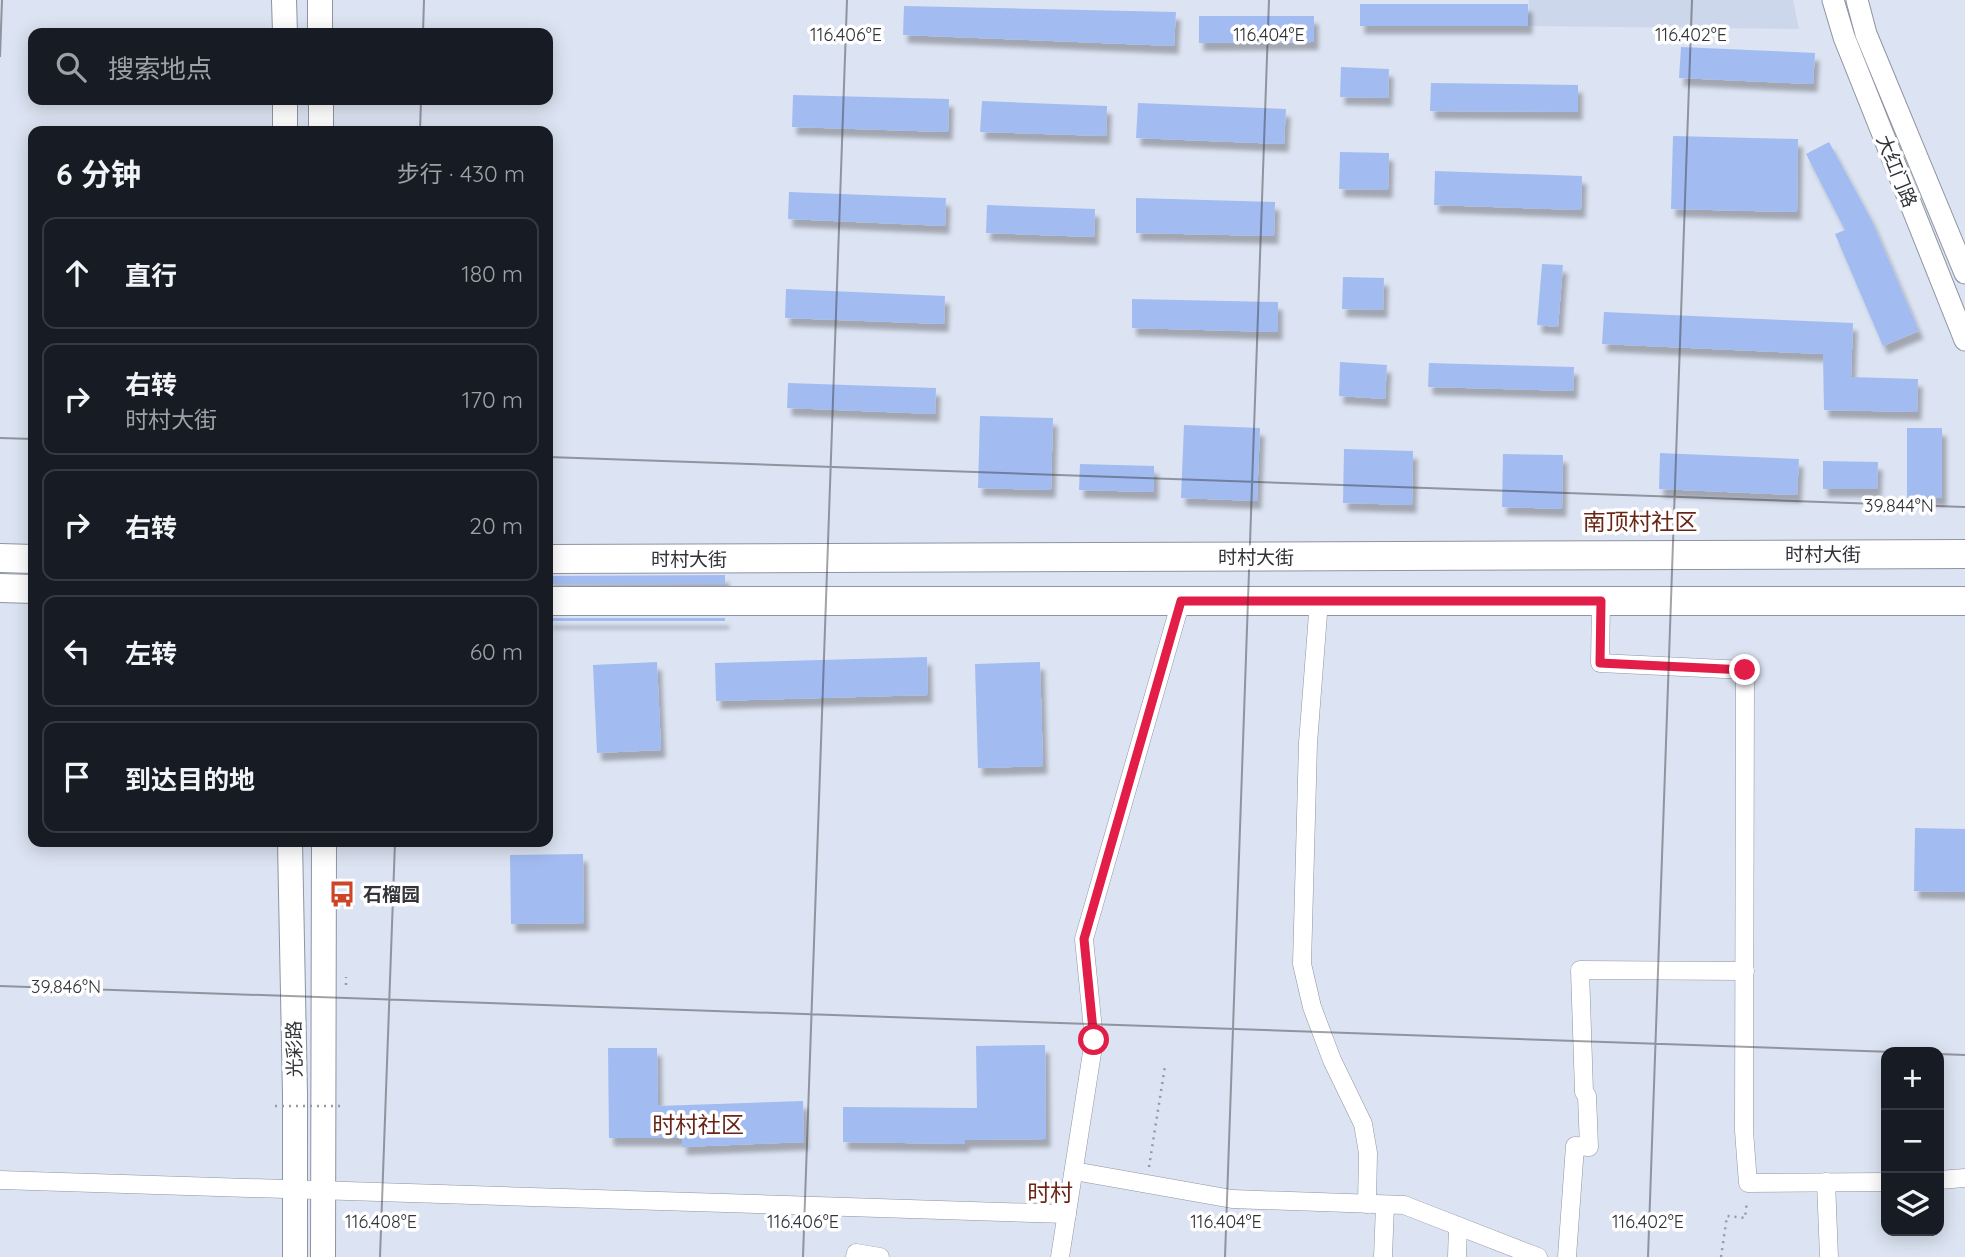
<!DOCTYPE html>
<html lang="zh">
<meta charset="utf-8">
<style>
:root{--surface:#171b24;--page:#20242c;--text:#f1f3f6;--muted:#9ea1a6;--line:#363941}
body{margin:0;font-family:Quicksand,"Noto Sans SC",sans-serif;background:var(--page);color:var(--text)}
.controls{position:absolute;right:21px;bottom:21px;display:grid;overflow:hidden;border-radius:14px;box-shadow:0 4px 18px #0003}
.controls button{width:63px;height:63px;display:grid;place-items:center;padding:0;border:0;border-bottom:2px solid var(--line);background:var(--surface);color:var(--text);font:35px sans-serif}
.stop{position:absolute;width:21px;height:21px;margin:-16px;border:5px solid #e11d48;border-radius:50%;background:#fff}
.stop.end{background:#e11d48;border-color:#fff;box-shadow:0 2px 7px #0008}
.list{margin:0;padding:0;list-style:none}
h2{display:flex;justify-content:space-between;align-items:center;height:91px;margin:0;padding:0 28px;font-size:30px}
h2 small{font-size:23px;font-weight:400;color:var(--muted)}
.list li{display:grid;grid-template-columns:46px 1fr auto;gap:21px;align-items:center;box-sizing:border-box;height:112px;margin:0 14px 14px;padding:0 14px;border:2px solid var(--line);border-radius:14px}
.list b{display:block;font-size:26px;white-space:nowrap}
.list p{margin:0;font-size:23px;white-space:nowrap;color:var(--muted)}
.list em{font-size:23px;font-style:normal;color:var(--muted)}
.icon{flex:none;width:38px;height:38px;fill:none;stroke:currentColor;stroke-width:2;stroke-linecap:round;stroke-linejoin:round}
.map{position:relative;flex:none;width:1965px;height:1257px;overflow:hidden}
.search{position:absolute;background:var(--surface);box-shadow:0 4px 18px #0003;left:28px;top:28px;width:525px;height:77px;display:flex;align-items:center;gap:18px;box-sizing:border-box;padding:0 24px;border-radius:14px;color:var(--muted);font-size:26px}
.panel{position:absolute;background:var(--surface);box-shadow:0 4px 18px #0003;left:28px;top:126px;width:525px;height:721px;border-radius:14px}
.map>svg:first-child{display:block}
</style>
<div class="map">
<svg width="1965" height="1257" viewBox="0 0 1965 1257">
<defs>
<filter id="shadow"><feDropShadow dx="4.5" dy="8" stdDeviation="2" flood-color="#0004"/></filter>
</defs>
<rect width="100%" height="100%" fill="#dce3f2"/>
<path fill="#ccd7eb" d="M1529 0H1793L1799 29 1528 26Z"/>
<g fill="#a2bcf2" filter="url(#shadow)">
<rect x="1360" y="4" width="168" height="22"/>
<path d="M904 6 1176 12 1174 46 903 35Z"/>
<path d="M1199 16H1314V42L1199 43Z"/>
<path d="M1681 47 1815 53 1813 84 1679 78Z"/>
<path d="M1341 67 1389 69 1388 98 1340 97Z"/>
<path d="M1431 83 1578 85V112L1430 111Z"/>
<path d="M793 95 949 99 948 132 792 127Z"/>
<path d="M982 101 1107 106 1106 136 980 132Z"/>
<path d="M1138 103 1286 109 1284 144 1136 138Z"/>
<path d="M1673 136 1798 139 1797 212 1671 209Z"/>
<path d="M1829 142 1871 219 1919 331 1883 346 1835 234 1845 230 1806 154Z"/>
<path d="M1340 152 1389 153 1388 190 1339 189Z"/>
<path d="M1435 171 1582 176 1581 210 1434 205Z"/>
<path d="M789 192 946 198 945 226 788 219Z"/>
<path d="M1136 198 1275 202 1274 236 1136 233Z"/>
<path d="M987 205 1095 209 1094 237 986 233Z"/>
<path d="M1542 264 1563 265 1558 327 1537 325Z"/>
<path d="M1343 277 1384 278 1383 310 1342 309Z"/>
<path d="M786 289 945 296 944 324 785 318Z"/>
<path d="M1132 299 1278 302V332L1132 328Z"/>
<path d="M1604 312 1853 323 1851 377 1918 379 1917 412 1824 410 1823 354 1602 344Z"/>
<path d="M1340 362 1387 365 1385 399 1339 396Z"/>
<path d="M1429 363 1574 367 1573 391 1428 387Z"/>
<path d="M788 383 936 388 935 414 787 408Z"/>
<path d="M980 416 1053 418 1051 490 978 488Z"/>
<path d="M1184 425 1260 428 1257 501 1181 498Z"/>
<rect x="1907" y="428" width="35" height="70"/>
<path d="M1344 449 1413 451 1412 505 1343 503Z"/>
<path d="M1660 453 1799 459 1797 495 1659 489Z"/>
<path d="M1503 454 1563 455 1562 509 1502 507Z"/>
<path d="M1823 461 1878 462 1877 489H1823Z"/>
<path d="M1080 464 1154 466V492L1079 490Z"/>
<path d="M725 575V584H548V576Z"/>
<rect x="548" y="618" width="177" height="3"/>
<path d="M927 657 928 695 716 701 715 663Z"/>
<path d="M657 662 661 750 597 753 593 665Z"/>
<path d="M1040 662 1043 766 978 768 975 664Z"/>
<path d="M1915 828 1965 829V892L1914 891Z"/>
<path d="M583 854 584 923 511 924 510 855Z"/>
<path d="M1045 1045 1046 1139 965 1140V1144L843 1142V1107L977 1108 976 1046Z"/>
<path d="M608 1048H657L658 1106 803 1101 804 1142 682 1147V1138H609Z"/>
</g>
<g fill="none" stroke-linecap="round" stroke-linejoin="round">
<g stroke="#8e94a2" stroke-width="19">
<g id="minor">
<path d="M1319 601 1308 743 1302 964 1312 1007 1332 1060 1363 1124 1368 1153 1367 1204"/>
<path d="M1601 601 1600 663 1745 670 1744 1131 1748 1183 1886 1182"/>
<path d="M1074 1171 1232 1199 1404 1205 1538 1257"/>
<path d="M0 1180 1067 1214"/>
<path d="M1939 1180 1965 1178"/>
<path d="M1826 1182 1829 1257"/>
<path d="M855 1257 856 1253 880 1257"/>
<path d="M1060 1257 1094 1040 1084 939 1181 601"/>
<path d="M1383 1257 1385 1205"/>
<path d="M1457 1257 1458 1226"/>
<path d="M1567 1257 1575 1146 1589 1147 1587 1096 1584 1092 1580 970 1745 971"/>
</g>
</g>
<g stroke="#8e94a2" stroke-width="23">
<g id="tertiary">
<path d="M1833 0 1844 37 1965 340"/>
<path d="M1857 0 1866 34 1965 273"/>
</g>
</g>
<g stroke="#8e94a2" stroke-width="26">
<g id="secondary">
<path d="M284 0 285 33"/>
<path d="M320 0V33"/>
<path d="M285 100V131"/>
<path d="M321 100V131"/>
<path d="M290 842 295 1095V1257"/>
<path d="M323 1257 324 842"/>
</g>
</g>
<g stroke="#8e94a2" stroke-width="30">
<g id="primary">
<path d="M0 558 33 559"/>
<path d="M548 559 1965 554"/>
<path d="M0 588 33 589"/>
<path d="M548 601H1965"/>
</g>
</g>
<g stroke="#969aa6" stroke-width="2.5" stroke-dasharray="2 5" stroke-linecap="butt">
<path d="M346 985V977"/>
<path d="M1149 1167 1165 1066"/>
<path d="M1721 1257 1727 1216 1745 1218 1747 1201"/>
</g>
<use href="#minor" stroke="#fff" stroke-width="18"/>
<use href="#tertiary" stroke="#fff" stroke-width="21"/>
<use href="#secondary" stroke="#fff" stroke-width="24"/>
<use href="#primary" stroke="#fff" stroke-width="28"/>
<path stroke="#969aa6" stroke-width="2.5" stroke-dasharray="2 5" stroke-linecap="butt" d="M275 1106H343"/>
</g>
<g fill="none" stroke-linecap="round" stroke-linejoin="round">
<path stroke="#e11d48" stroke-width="9" d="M1094 1040 1084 939 1181 601H1601L1600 663 1745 670"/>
</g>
<path fill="none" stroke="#32343a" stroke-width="2" stroke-opacity="0.45" d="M423 33 424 0M0 57 2 0M420 131 421 100M0 438 33 439M548 457 1965 507M0 986 1893 1052M1939 1054 1965 1055M380 1257 395 842M803 1257 847 0M1225 1257 1269 0M1648 1257 1692 0"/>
<defs>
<g id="bus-bare" transform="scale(2.1)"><path d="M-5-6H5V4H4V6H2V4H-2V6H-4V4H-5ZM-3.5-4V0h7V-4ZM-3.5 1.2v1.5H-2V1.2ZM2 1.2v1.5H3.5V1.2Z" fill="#ce4426" stroke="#fff" stroke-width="2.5" paint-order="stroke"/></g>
</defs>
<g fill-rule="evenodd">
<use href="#bus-bare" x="342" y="894"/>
</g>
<g text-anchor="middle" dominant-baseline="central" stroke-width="7" stroke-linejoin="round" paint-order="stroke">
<g font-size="19" fill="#32343a" stroke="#fff">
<text transform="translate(1897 171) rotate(68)">大红门路</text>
<text x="1823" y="554">时村大街</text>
<text x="1256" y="557">时村大街</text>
<text x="689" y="559">时村大街</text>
<text transform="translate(294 1049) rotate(-91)">光彩路</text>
</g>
<g font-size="19" font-weight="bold" fill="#32343a" stroke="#fff" text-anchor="start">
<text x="363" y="894">石榴园</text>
</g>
<g font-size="23" fill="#692618" stroke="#fff">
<text x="1640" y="521">南顶村社区</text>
<text x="698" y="1124">时村社区</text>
<text x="1050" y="1192">时村</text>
</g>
</g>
<g font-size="18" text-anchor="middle" fill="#32343a" stroke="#fff" stroke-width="7" stroke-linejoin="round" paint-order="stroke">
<text x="846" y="41">116.406°E</text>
<text x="1269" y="41">116.404°E</text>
<text x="1691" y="41">116.402°E</text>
<text x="1899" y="512">39.844°N</text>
<text x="66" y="993">39.846°N</text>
<text x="381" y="1228">116.408°E</text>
<text x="803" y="1228">116.406°E</text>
<text x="1226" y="1228">116.404°E</text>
<text x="1648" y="1228">116.402°E</text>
</g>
</svg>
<div class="controls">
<button>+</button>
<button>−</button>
<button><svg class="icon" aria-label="layers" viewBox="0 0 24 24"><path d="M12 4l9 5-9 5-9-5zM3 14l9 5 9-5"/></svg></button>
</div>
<div class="stop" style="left:1094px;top:1040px"></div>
<div class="stop end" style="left:1745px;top:670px"></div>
<div class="search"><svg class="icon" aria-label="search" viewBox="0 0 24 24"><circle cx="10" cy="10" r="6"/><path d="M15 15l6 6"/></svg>搜索地点</div>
<section class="panel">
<h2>6 分钟<small>步行 · 430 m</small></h2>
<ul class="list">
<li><svg class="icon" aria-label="ahead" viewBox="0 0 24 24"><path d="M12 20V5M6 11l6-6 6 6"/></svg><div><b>直行</b></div><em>180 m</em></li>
<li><svg class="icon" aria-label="right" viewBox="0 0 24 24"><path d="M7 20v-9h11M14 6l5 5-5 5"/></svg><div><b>右转</b><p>时村大街</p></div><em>170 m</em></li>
<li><svg class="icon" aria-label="right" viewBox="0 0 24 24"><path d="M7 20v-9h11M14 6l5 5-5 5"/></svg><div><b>右转</b></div><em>20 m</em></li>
<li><svg class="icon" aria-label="left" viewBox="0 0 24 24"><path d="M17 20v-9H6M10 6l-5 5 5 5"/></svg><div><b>左转</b></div><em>60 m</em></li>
<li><svg class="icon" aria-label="arrive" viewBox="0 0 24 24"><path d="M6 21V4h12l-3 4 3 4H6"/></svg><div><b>到达目的地</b></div></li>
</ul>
</section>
</div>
